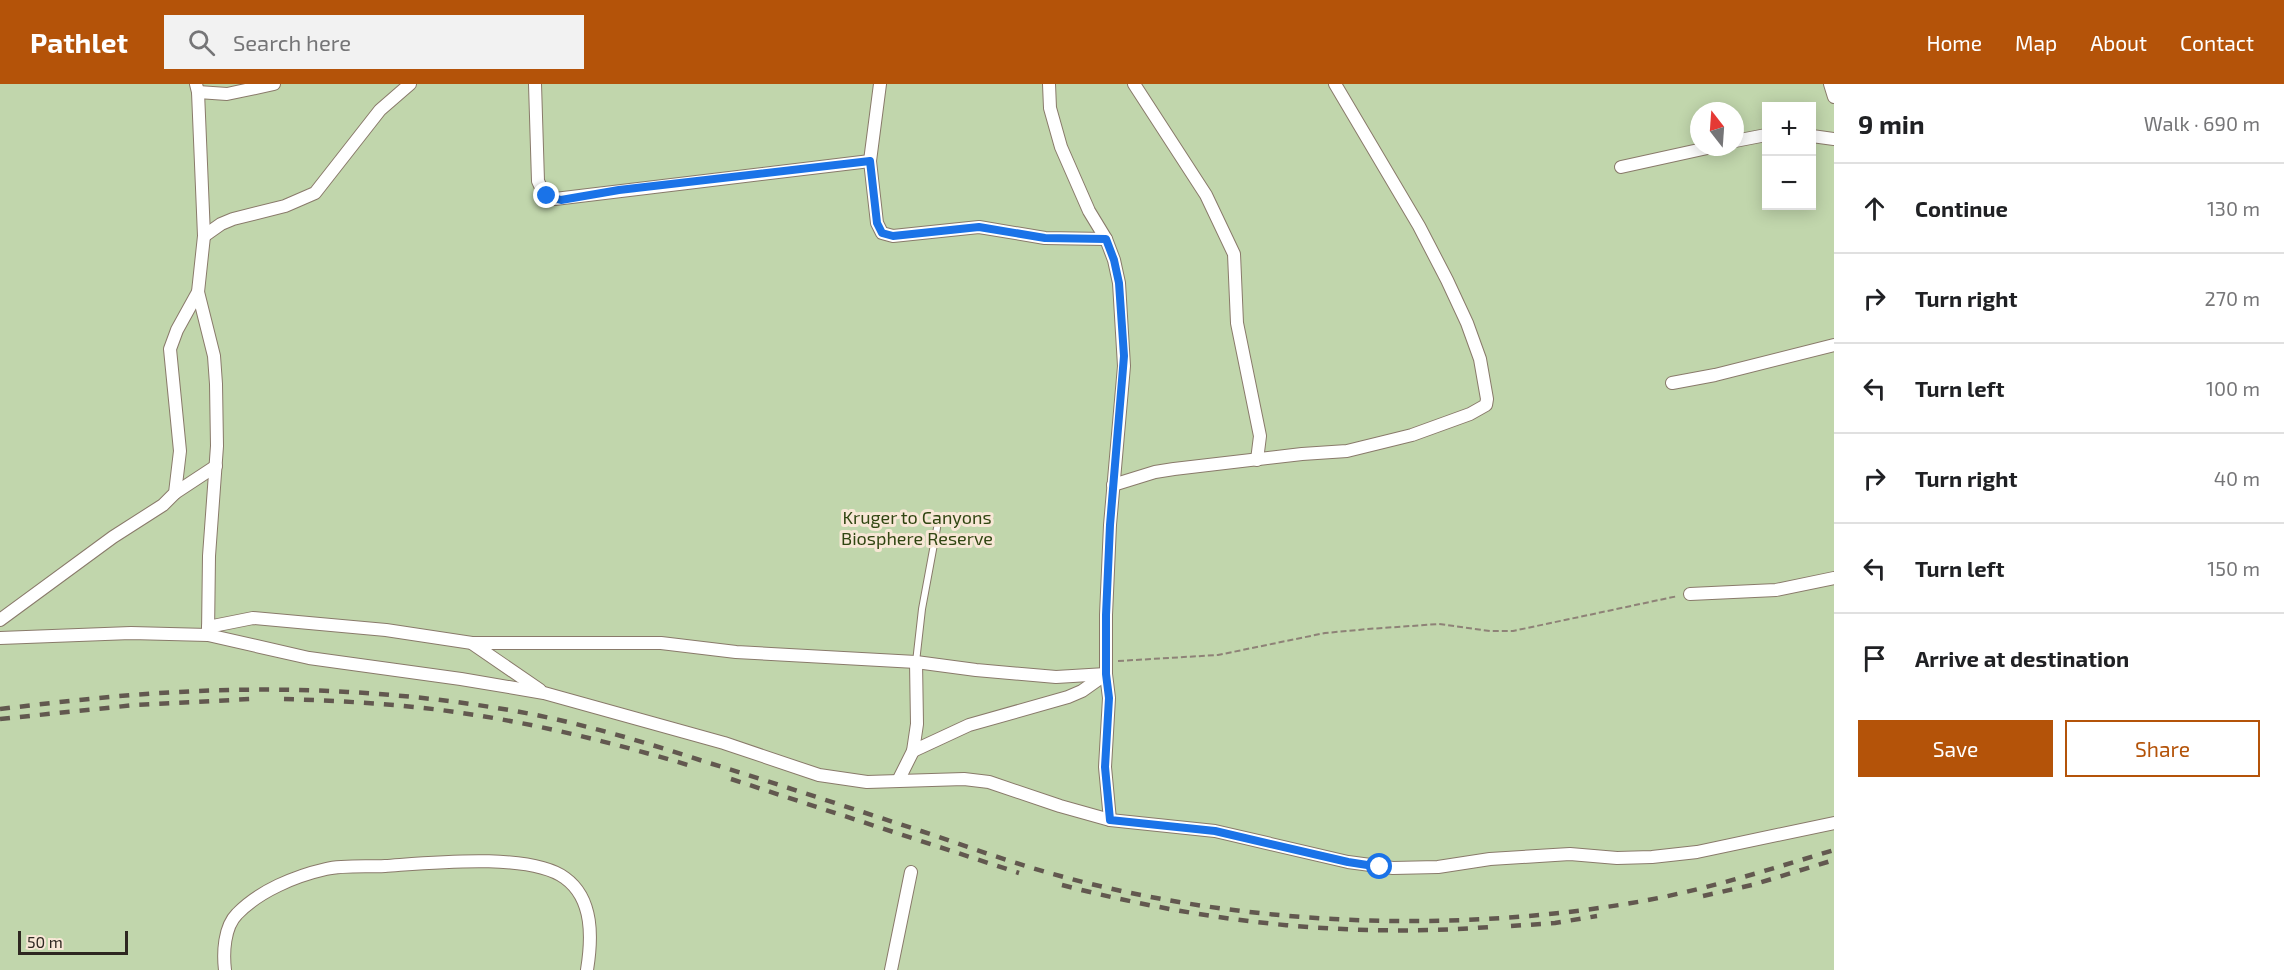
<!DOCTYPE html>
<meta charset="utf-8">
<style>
:root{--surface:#fff;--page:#f2f2f2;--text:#202124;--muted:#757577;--line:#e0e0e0;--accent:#b45309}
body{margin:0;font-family:"Exo 2",sans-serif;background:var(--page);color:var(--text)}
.controls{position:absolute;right:18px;top:18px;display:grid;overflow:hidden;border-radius:0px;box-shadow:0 3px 15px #0003}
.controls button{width:54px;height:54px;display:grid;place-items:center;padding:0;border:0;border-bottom:2px solid var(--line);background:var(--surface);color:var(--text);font:30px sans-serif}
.compass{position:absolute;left:1690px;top:18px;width:54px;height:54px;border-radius:50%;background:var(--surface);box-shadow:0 3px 15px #0003;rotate:343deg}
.scale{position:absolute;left:18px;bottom:15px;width:110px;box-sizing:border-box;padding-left:6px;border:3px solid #2e2721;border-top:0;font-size:16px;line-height:21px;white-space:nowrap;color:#2e2721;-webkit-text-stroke:4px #f8e7d6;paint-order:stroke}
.stop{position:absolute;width:18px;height:18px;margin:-14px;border:4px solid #1a73e8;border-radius:50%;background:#fff}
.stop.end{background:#1a73e8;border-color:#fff;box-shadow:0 2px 6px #0008}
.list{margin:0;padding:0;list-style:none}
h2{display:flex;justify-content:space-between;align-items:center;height:78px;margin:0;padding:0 24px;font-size:26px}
h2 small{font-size:20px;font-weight:400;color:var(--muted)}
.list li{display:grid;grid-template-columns:39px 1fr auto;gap:18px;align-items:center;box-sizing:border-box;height:90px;padding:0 24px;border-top:2px solid var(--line)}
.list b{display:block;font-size:22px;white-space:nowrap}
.list em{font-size:20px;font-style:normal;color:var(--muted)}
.actions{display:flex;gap:12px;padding:18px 24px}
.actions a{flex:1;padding:14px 0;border:2px solid var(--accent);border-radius:0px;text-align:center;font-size:21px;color:var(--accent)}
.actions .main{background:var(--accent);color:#fff}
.icon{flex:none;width:33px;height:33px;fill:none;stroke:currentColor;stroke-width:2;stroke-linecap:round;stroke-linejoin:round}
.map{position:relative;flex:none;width:1834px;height:886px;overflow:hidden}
header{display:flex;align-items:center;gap:36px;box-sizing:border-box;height:84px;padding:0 30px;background:var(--accent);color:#fff}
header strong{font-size:28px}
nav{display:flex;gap:33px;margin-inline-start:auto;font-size:21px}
.search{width:420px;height:54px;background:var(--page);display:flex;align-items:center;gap:15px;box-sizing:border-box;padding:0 21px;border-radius:0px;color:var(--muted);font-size:22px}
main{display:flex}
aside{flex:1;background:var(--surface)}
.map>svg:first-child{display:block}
</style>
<header>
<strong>Pathlet</strong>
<div class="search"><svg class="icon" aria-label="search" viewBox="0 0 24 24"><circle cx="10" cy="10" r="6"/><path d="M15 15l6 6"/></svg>Search here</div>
<nav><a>Home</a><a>Map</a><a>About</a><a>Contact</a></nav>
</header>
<main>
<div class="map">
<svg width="1834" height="886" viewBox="0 0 1834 886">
<rect width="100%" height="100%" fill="#f8e7d6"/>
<path fill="#c1d6ac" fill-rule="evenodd" d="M0 0H1834V886H0ZM1766 22H1812V122H1766ZM1699 27H1735V63H1699Z"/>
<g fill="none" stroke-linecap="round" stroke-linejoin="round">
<g stroke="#897a6a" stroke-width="8">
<path id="service" d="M916 578 922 525 937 444"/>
</g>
<g stroke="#897a6a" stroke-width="14">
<g id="minor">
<path d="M535 0 538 97 543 108 555 115 870 77"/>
<path d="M880 0 870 77 877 139 882 149 893 152 979 143 1045 154 1106 155"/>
<path d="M1049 0 1050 24 1061 63 1089 127 1106 155 1114 176 1119 199 1124 282 1110 441 1106 531V590L1109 614 1105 683 1110 736"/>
<path d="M1134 0 1206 111 1234 170 1237 239 1260 352 1257 376"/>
<path d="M1830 0 1834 13"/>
<path d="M198 8 227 10 274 0"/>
<path d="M1812 52 1834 55"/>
<path d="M1735 57 1766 51"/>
<path d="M1621 83 1712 63"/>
<path d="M204 152 221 140 233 135 285 122 315 109 380 26 410 0"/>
<path d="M198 208 214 272 216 300 217 362 209 472 208 549"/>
<path d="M1672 299 1715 291 1834 261"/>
<path d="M1113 401 1155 388 1174 385 1302 370 1347 367 1412 351 1470 330 1486 321 1487 315 1480 275 1467 239 1447 196 1419 142 1335 0"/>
<path d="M175 409 216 382"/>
<path d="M1690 510 1776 506 1834 494"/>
<path d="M0 536 113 453 163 421 175 409 180 367 170 265 177 246 198 208 204 152 198 8 196 0"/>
<path d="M208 543 253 534 386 546 472 559H661L736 568 916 578 976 586 1056 593 1106 590"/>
<path d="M0 554 131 549 208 551 309 574 461 595 544 609 724 659 819 691 867 698 964 695 989 698 1060 722 1110 736 1215 747 1348 778 1393 784 1438 783 1490 775 1570 770 1617 774 1652 773 1697 768 1834 739"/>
<path d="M473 560 540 606"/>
<path d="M913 667 969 641 1068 613 1082 607 1106 590"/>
<path d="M899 695 913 667 917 640 916 578"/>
<path d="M225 886C223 869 224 843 237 830 259 807 295 792 326 785 344 781 366 783 385 782 429 779 530 768 565 794 594 815 592 855 587 886"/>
<path d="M891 886 911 788"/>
</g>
</g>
<path stroke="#8e8277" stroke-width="2" stroke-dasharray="6 3" stroke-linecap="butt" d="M1118 577 1218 571 1325 549 1368 545 1439 540 1490 547H1513L1678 512"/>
<use href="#service" stroke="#fff" stroke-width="6"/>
<use href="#minor" stroke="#fff" stroke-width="12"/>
<g stroke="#62584f" stroke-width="4.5" stroke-dasharray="10 10" stroke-linecap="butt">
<path d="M284 615C343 617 403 620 462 629 538 640 614 659 688 681"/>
<path d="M0 625C59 618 118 611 178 608 284 602 392 607 497 624 568 635 638 656 706 678 778 700 850 724 921 747 963 761 1004 776 1046 788 1233 842 1453 851 1643 817 1708 805 1771 785 1834 766"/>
<path d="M0 635 135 621 251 615"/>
<path d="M731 695 1019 789"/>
<path d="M1062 801C1204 838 1344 854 1490 843"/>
<path d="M1703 812 1752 801 1834 776"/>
<path d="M1511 842 1555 839 1597 832"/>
</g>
</g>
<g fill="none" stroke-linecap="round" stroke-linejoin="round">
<path stroke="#1a73e8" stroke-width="8" d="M547 112 561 116 619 106 870 77 877 139 882 149 893 152 979 143 1045 154 1106 155 1114 176 1119 199 1124 272 1110 441 1106 531V590L1109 614 1105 683 1110 736 1215 747 1348 778 1380 783"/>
</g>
<g text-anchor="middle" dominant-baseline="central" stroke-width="6" stroke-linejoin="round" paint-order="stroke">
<g font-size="18" fill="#304511" stroke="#f8e7d6">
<text x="917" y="433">Kruger to Canyons<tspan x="917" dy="21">Biosphere Reserve</tspan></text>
</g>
</g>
</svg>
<div class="controls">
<button>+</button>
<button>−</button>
</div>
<svg class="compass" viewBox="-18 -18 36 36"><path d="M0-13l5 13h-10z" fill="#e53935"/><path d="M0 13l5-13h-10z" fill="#757577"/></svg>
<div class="scale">50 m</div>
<div class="stop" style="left:1380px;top:783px"></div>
<div class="stop end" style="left:547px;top:112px"></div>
</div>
<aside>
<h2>9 min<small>Walk · 690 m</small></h2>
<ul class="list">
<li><svg class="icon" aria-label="ahead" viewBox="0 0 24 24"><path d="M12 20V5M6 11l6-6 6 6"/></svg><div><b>Continue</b></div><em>130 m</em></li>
<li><svg class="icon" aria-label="right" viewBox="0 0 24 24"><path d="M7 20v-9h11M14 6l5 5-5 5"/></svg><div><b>Turn right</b></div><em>270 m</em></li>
<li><svg class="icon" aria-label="left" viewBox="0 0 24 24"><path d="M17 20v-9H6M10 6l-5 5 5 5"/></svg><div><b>Turn left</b></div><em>100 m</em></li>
<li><svg class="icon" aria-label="right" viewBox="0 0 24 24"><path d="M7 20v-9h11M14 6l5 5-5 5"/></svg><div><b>Turn right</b></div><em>40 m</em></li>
<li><svg class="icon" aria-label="left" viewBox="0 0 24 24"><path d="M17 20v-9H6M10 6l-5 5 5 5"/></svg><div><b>Turn left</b></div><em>150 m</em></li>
<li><svg class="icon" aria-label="arrive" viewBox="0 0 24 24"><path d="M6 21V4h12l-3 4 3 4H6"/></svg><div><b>Arrive at destination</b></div></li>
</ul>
<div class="actions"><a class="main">Save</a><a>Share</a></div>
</aside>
</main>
